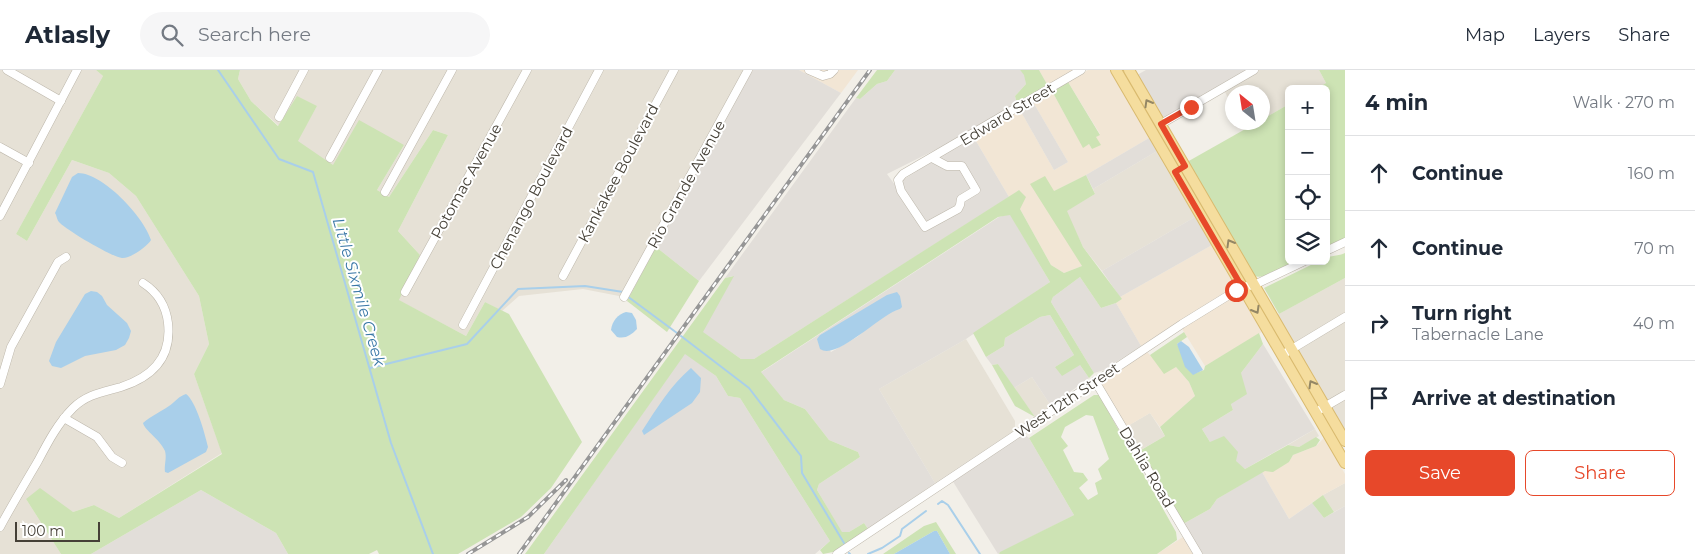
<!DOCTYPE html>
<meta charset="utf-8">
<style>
:root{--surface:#fff;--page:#f6f6f7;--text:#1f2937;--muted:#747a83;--line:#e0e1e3;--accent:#e7482a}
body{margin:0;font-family:Montserrat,sans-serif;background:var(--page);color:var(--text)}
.controls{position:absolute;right:15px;top:15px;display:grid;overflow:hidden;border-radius:8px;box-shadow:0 2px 8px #0003}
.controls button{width:45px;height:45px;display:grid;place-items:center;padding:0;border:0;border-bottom:1px solid var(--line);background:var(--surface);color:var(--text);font:25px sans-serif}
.compass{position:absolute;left:1225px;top:15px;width:45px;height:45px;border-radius:50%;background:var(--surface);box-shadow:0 2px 8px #0003;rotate:330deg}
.scale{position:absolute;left:15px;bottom:12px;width:85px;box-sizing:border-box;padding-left:5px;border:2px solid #454037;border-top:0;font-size:14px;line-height:18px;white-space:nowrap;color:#454037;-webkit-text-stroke:4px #fff;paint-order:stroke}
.stop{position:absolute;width:15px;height:15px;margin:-11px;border:4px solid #e7482a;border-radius:50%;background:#fff}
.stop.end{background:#e7482a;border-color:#fff;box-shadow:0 1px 5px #0008}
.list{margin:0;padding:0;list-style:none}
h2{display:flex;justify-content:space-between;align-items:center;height:65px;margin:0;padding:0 20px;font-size:21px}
h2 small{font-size:16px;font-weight:400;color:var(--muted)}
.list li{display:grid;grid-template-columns:32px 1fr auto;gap:15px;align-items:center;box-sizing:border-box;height:75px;padding:0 20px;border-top:1px solid var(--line)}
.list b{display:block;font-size:19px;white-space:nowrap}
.list p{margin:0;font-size:16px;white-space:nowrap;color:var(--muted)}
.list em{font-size:16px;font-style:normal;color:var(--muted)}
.actions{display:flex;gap:10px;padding:15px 20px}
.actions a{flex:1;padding:11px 0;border:1px solid var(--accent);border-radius:8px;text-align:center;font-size:18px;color:var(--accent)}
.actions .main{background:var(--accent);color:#fff}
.icon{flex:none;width:28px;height:28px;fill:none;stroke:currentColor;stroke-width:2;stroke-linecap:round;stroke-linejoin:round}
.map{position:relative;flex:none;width:1345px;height:484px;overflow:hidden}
header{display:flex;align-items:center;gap:30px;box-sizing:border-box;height:70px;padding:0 25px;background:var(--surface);border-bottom:1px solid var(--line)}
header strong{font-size:24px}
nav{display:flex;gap:28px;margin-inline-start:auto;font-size:18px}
.search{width:350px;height:45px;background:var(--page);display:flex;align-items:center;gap:12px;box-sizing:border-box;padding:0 18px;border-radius:28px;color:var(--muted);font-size:19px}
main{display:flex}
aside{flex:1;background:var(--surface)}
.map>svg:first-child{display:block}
</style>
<header>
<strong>Atlasly</strong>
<div class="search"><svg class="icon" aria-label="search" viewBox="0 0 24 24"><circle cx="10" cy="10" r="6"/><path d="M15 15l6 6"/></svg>Search here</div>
<nav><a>Map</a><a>Layers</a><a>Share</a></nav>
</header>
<main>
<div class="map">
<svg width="1345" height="484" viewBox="0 0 1345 484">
<rect width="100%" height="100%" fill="#f2efe8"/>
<g fill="#e6e1d6">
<path d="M0 0H96L103 6 16 164 27 171 72 90 109 103 136 126 199 226 209 274 194 304 222 383 119 448 94 435 73 442 26 429 61 484H0Z"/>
<path d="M240 0H753L627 231 619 226 583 219 519 226 502 241 485 232 466 266 398 230 420 185 398 161 448 65 433 60 389 127 377 120 404 75 333 96 297 71 317 36 279 56 251 31 238 9Z"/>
<path d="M1258 0H1319L1326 13 1316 19H1289V34L1263 49 1262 22H1232V36L1224 20Z"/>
<path d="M1157 81 1195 147 1102 201 1083 177 1066 141 1095 124 1093 119Z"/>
<path d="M1345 208V362L1277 245Z"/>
<path d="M966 269 1015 351V360L935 413 879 319Z"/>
<path d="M1032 307 1051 336 1035 347 1014 318Z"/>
<path d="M1150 343 1165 366 1139 381 1126 357Z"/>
<path d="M1315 359 1319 366 1299 377 1288 375Z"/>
<path d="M1345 413V436L1334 442 1323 425Z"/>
</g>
<g fill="#f2e6d5">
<path d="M799 0H858L841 23Z"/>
<path d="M1039 0H1075L1048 16Z"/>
<path d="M1088 0H1110L1149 68 1086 105 1054 121 1082 196 1064 203 1051 195 1020 139 1019 120 1009 127 973 66 1020 40 1054 100 1068 92 1033 32 1052 21 1083 77 1089 74 1092 79 1096 67 1100 64 1068 12Z"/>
<path d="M1212 175 1233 212V217L1141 276 1116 233 1122 229 1120 227Z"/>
<path d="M1235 225 1241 226 1262 262 1205 296 1181 257Z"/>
<path d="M1145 280 1150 285 1176 297 1189 312 1195 326 1160 357 1150 343 1126 357 1101 314 1102 309Z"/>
<path d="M1324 368 1345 404V413L1323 425 1289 449 1262 402 1289 392 1293 385 1316 376Z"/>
<path d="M1183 467 1193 484H1157Z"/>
</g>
<g fill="#e2ded9" fill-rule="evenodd">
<path d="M753 0H799L841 23 699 211 656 177Z"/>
<path d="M895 0H1020L1025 5 1026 14 1015 26 1017 34 957 69 887 104 895 115 973 66 1009 127 754 289H741L702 262 733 206 725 208 856 28 860 29 877 14 887 11Z"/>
<path d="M1146 0H1258L1166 54 1137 5Z"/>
<path d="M1033 32 1068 92 1054 100 1020 40Z"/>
<path d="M1149 68 1157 81 1093 119 1086 105Z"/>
<path d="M1010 144 1050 212 966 269 879 319 935 413 868 459 864 453 849 462 842 463 817 420 819 414 860 387 858 382 829 370 805 339 784 330 760 303 999 147ZM900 239 893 241 879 249 857 267 831 282 820 265 850 248Z"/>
<path d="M1195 147 1212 175 1120 227 1102 201Z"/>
<path d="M1080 207 1101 238 1116 233 1141 276 1104 300 1094 303 1051 232 1053 227Z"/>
<path d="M1050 245 1074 285 1055 297 1080 295 1089 308 1051 336 1032 307 1014 318 998 294 992 295 986 287 1004 276 1005 268 1040 247Z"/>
<path d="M1263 274 1315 359 1245 399 1210 372 1202 359 1233 340 1231 334 1241 303Z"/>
<path d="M685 283 716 306 728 326 740 328 830 471 815 484H544Z"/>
<path d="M1022 363 1029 368 1074 445 998 484 952 410Z"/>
<path d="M1262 402 1289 449 1312 433 1324 448 1345 436V484H1201L1183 454 1210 439 1217 429Z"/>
<path d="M201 420 276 463 288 484H91Z"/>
</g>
<g fill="#cde3b4" fill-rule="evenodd">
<path d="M96 0H240L238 9 251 31 278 56 297 26 317 36 298 71 333 95 359 50 404 75 377 120 389 127 433 60 448 65 398 161 420 185 399 230 466 266 485 232 509 244 582 372 551 418 521 447 458 484H379L377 480 369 484H288L276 463 201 420 91 484H61L26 429 40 418 73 442 94 435 119 448 222 384 194 304 209 274 199 226 136 126 109 103 72 90 27 171 16 164 103 6Z"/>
<path d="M877 0H895L887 11 877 14 860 29 856 28Z"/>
<path d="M1020 0H1039L1048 16 1017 34 1015 26 1026 14 1024 5Z"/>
<path d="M1319 0H1345V169L1326 178V19H1316L1326 13Z"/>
<path d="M1068 12 1100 65 1096 67 1101 75 1092 79 1089 74 1083 78 1052 21Z"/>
<path d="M1289 34V191H1300C1289 196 1265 210 1254 206L1187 92 1256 53 1262 52 1263 49Z"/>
<path d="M1086 105 1095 124 1067 141 1083 177 1122 229 1116 233 1101 238 1080 207 1053 227 1051 232 1094 303 1089 308 1080 295 1062 306 1055 297 1074 285 1050 245 1040 247 1005 268 1004 276 986 287 973 263 1050 212 1010 145 998 147 761 302 784 330 805 339 829 370 858 382 860 387 819 414 817 420 842 462H849L864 453 868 459 833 482 823 484 820 480 830 471 740 328 728 326 716 306 685 284 544 484H525L725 208 734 206 703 262 741 289H754L1019 120 1026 127 1020 139 1051 195 1064 203 1082 196 1030 114 1045 106 1054 121Z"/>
<path d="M656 177 699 211 667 262 627 231Z"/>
<path d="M1345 183V208L1279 244 1264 218 1319 191H1326V188C1333 185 1339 186 1345 183Z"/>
<path d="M1184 262 1187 267 1177 274 1193 304 1204 300 1205 296 1259 263 1263 274 1241 303 1247 324 1231 334 1233 340 1202 359 1210 372 1224 366 1238 382 1236 391 1245 399 1288 375 1299 377 1316 367 1320 370 1316 376 1293 385 1289 392 1273 402 1265 401 1217 429 1210 439 1183 454 1141 380 1165 366 1160 357 1195 326 1189 312 1176 297 1164 304 1150 285Z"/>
<path d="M998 294 1035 347 1015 336 992 295Z"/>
<path d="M1094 325H1099L1176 462 1177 470 1157 484H999L1000 482 1074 445 1029 368ZM1086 345 1093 346 1109 389 1098 399 1102 409 1095 413 1098 424 1088 430 1079 418 1088 410 1083 403 1074 402 1063 380 1068 376 1061 367 1065 357Z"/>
<path d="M1323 425 1334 442 1324 448 1312 433Z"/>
<path d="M936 452 956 484H950L937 461H934L894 484H883L924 456Z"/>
</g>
<g fill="#a9cfea">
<path d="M78 103C103 103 144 147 151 170 147 177 129 189 122 188 112 187 68 161 60 153 57 151 57 146 55 143L72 107Z"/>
<path d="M91 221 97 222 102 226 107 235 127 253 131 261 129 268 125 275 116 280 85 286 61 298 52 296 49 291 56 272 85 224Z"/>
<path d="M897 222 900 226 902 237 900 239C880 244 837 291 820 279L817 269 820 265 887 225Z"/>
<path d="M626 242 632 243 636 250 637 259C631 265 626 269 617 267L611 260C612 251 618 244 626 242Z"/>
<path d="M1181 271 1189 277 1203 300 1193 305 1185 297 1177 274Z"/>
<path d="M691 298 701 308 700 322 692 333 644 365 642 361C657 338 671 315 691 298Z"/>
<path d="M186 324C196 331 205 364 208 377L206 382 168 403 165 402C164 395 167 388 165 381 160 369 145 361 143 353 151 346 160 342 169 336 175 332 179 326 186 324Z"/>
<path d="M934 461H937L950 484H894Z"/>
</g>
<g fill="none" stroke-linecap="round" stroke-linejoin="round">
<g stroke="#a9cfea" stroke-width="2">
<path d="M218 0 279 89 313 102 391 373 433 484"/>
<path d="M627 226 677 263"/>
<path d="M681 266 749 318 801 386 802 403 844 473"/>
<path d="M370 298 467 274 518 219 585 216 623 222"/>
<path d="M938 434 942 431 948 435 980 484"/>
<path d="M849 483 850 484"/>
<path d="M868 484 882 478 900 466 902 459 926 441"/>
</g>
<g stroke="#bdb7ab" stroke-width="9">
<g id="minor">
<path d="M7 0 61 31"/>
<path d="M809 0 823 6 830 4 834 0"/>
<path d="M279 47 304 0"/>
<path d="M1161 54 1254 0"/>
<path d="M0 77 29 93"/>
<path d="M330 88 378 0"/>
<path d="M932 88 947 96H962L976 120 961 129 960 135 958 139 925 157 901 121 898 110 903 104 1081 0"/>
<path d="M385 122 452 0"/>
<path d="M0 146 77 0"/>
<path d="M1326 181 1345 172"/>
<path d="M563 206 674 0"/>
<path d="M405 222 527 0"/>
<path d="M624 227 748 0"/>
<path d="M463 255 599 0"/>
<path d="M1282 285 1345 247"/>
<path d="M1095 311 1198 484"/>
<path d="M0 314 11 277 58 192 66 187"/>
<path d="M1321 339 1345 325"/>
<path d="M64 348 97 367 112 387 122 393"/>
<path d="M0 457C12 435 25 413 38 391 48 372 58 353 73 338 87 324 104 322 121 317 152 307 172 288 168 253 166 236 157 222 143 213"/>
<path d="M837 484 1182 254 1242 217 1254 215 1305 191"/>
</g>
</g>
<g stroke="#d9ba6f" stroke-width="12">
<g id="major">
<path d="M1116 0 1345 393"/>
<path d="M1129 0 1345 371"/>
</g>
</g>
<use href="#minor" stroke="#fff" stroke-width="8"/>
<use href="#major" stroke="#f5dd9e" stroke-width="10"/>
<g stroke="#969696" stroke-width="4">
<g id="rail">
<path d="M468 484 528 447 566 410"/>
<path d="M519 484 870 0"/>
</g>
</g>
<use href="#rail" stroke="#fff" stroke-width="2" stroke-dasharray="5.5" stroke-linecap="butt"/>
</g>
<defs><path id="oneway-chevron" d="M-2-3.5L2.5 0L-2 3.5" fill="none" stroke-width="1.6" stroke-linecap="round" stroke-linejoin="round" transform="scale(1.25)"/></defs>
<g stroke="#948765">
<use href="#oneway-chevron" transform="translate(1148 33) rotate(-120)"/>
<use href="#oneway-chevron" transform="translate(1230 173) rotate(-120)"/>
<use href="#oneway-chevron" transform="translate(1256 240) rotate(60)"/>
<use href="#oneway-chevron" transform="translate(1312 314) rotate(-120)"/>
</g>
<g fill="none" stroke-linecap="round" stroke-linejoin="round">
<path stroke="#e7482a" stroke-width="6" d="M1191 37 1161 54 1185 96 1175 102 1242 217 1236 220"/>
</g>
<g text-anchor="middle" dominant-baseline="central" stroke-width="4" stroke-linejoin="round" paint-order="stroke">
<g font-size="15" fill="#454037" stroke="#fff">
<text transform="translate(1007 44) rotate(-31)">Edward Street</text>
<text transform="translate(618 103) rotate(-62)">Kankakee Boulevard</text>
<text transform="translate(466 111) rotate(-61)">Potomac Avenue</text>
<text transform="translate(686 114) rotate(-61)">Rio Grande Avenue</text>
<text transform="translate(531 128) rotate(-62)">Chenango Boulevard</text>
<text transform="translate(1067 330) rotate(-34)">West 12th Street</text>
<text transform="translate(1147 397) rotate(59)">Dahlia Road</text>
</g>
<g font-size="16" font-style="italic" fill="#3a78a7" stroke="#fff">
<text transform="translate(359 222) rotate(74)">Little Sixmile Creek</text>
</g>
</g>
</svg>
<div class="controls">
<button>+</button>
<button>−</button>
<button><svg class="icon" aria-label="locate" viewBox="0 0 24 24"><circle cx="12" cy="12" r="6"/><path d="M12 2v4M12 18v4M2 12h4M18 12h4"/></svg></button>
<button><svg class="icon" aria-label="layers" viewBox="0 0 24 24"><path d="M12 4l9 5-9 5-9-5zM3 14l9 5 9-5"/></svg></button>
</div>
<svg class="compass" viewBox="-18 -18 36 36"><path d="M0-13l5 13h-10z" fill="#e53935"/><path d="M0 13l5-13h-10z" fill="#747a83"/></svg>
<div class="scale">100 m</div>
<div class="stop" style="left:1236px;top:220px"></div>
<div class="stop end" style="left:1191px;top:37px"></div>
</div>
<aside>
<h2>4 min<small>Walk · 270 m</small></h2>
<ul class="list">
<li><svg class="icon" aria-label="ahead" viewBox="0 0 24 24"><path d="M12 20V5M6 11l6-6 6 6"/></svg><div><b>Continue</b></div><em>160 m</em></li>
<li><svg class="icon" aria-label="ahead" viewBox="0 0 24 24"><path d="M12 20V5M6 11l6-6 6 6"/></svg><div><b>Continue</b></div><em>70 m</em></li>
<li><svg class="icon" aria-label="right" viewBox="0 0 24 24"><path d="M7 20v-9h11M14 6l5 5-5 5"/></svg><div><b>Turn right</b><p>Tabernacle Lane</p></div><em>40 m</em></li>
<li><svg class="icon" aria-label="arrive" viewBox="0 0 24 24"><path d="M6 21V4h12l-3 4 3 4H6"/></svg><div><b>Arrive at destination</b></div></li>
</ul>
<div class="actions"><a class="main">Save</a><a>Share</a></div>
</aside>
</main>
